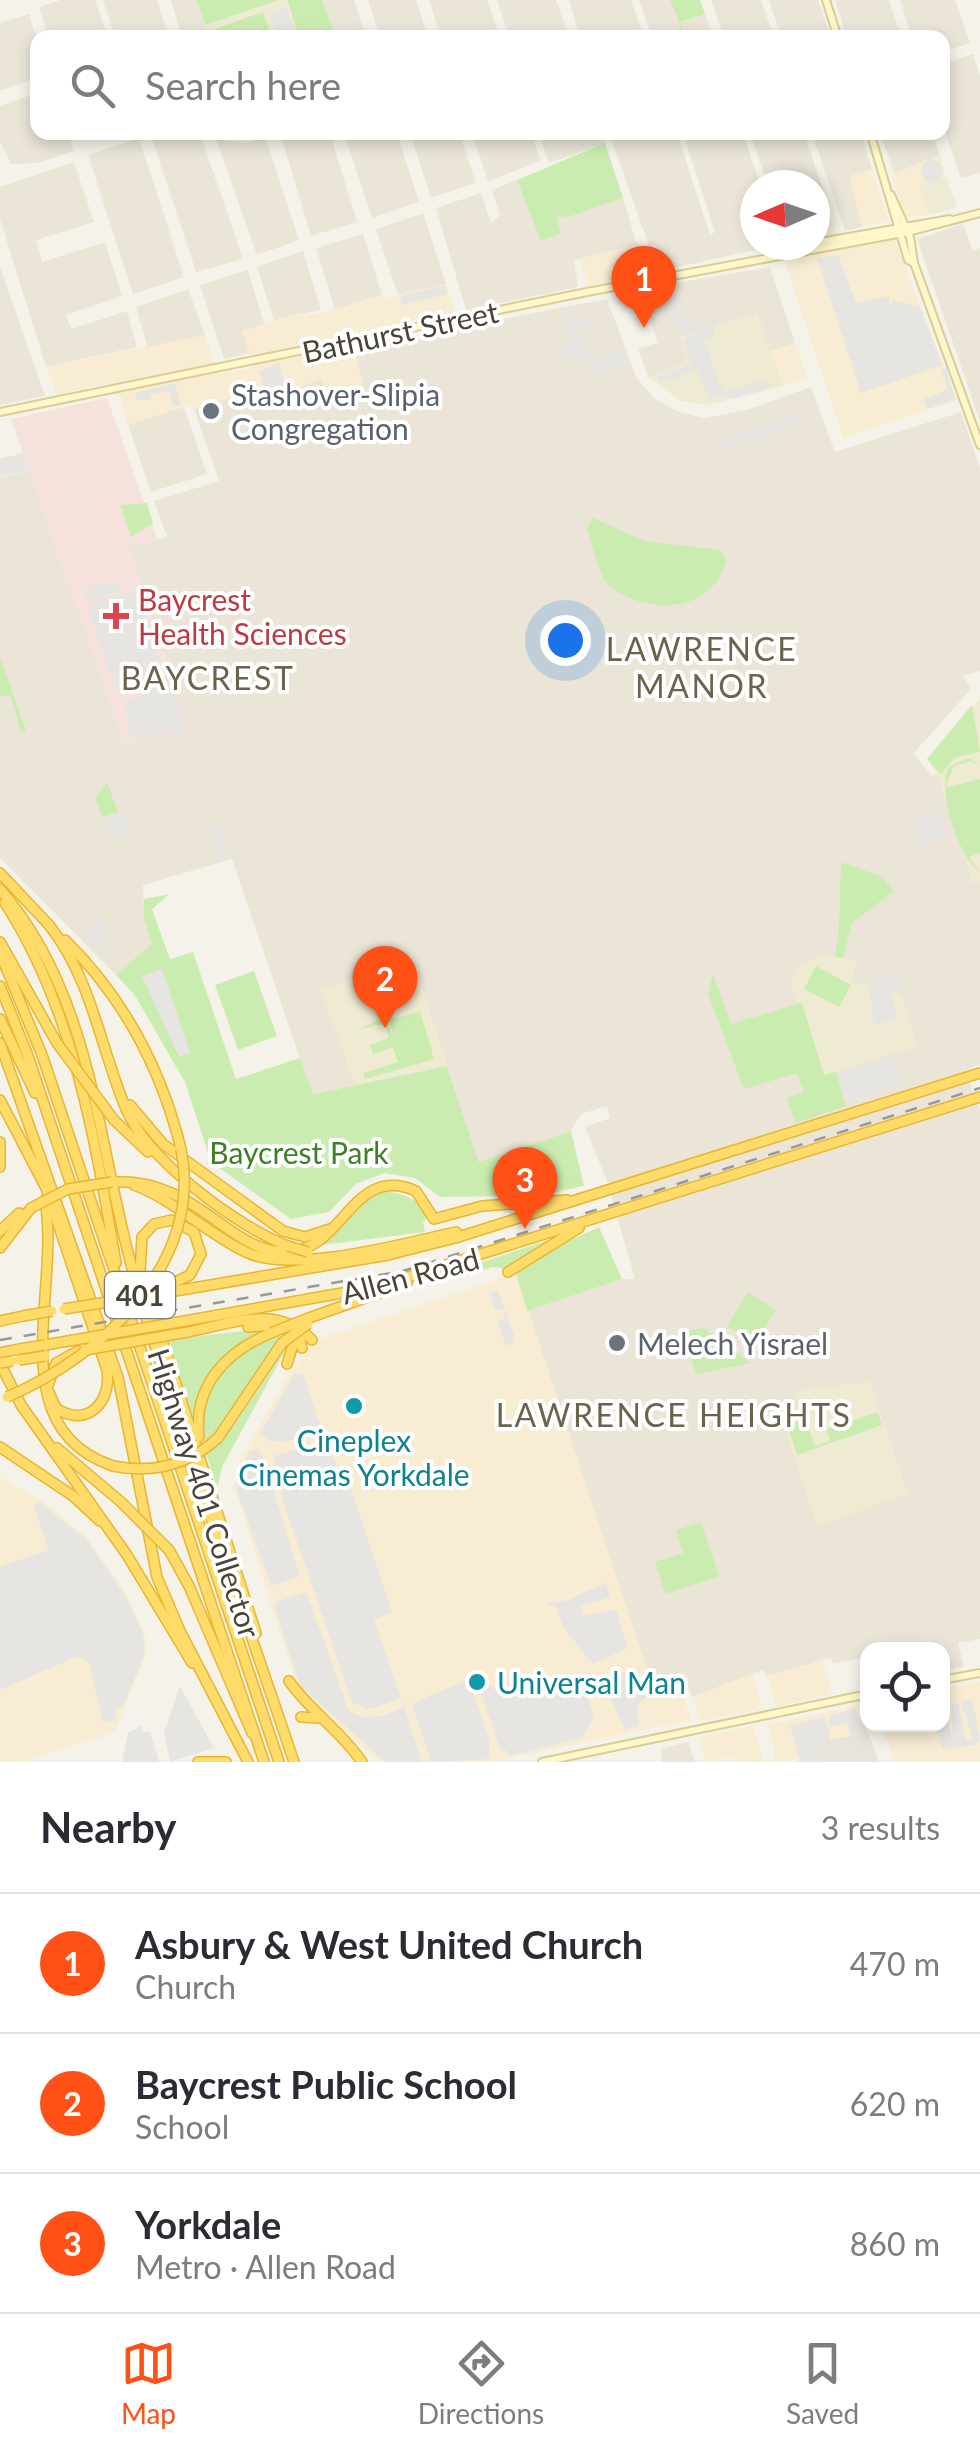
<!DOCTYPE html>
<meta charset="utf-8">
<style>
:root{--surface:#fff;--page:#f7f7f7;--text:#2b2b33;--muted:#7c7c81;--line:#e1e1e2;--accent:#ff5016}
body{margin:0;font-family:Lato,sans-serif;background:var(--page);color:var(--text)}
.controls{position:absolute;right:30px;bottom:30px;display:grid;overflow:hidden;border-radius:20px;box-shadow:0 5px 15px #0003}
.controls button{width:90px;height:90px;display:grid;place-items:center;padding:0;border:0;border-bottom:2px solid var(--line);background:var(--surface);color:var(--text);font:50px sans-serif}
.compass{position:absolute;left:740px;top:170px;width:90px;height:90px;border-radius:50%;background:var(--surface);box-shadow:0 5px 15px #0003;rotate:268deg}
.you{position:absolute;left:565px;top:640px;width:35px;height:35px;margin:-25px;border:8px solid #fff;border-radius:50%;background:#1a73e8;box-shadow:0 0 0 15px #1a73e833}
.badge{display:grid;place-items:center;width:65px;height:65px;border-radius:50%;background:var(--accent);color:#fff;font-size:32px;font-weight:700}
.pin{position:absolute;translate:-50% -82px;filter:drop-shadow(0 2px 5px #0008)}
.pin::after{content:'';position:absolute;top:52px;width:35px;height:30px;background:inherit;clip-path:polygon(0 0,100% 0,50% 100%)}
.list{margin:0;padding:0;list-style:none}
h2{display:flex;justify-content:space-between;align-items:center;height:130px;margin:0;padding:0 40px;font-size:42px}
h2 small{font-size:32px;font-weight:400;color:var(--muted)}
.list li{display:grid;grid-template-columns:65px 1fr auto;gap:30px;align-items:center;box-sizing:border-box;height:140px;padding:0 40px;border-top:2px solid var(--line)}
.list b{display:block;font-size:38px;white-space:nowrap}
.list p{margin:0;font-size:32px;white-space:nowrap;color:var(--muted)}
.list em{font-size:32px;font-style:normal;color:var(--muted)}
.icon{flex:none;width:55px;height:55px;fill:none;stroke:currentColor;stroke-width:2;stroke-linecap:round;stroke-linejoin:round}
.map{position:relative;flex:none;width:980px;height:1762px;overflow:hidden}
.search{position:absolute;background:var(--surface);box-shadow:0 5px 15px #0003;left:30px;right:30px;top:30px;height:110px;display:flex;align-items:center;gap:25px;box-sizing:border-box;padding:0 35px;border-radius:20px;color:var(--muted);font-size:38px}
.sheet{height:550px;background:var(--surface)}
nav{display:flex;justify-content:space-around;align-items:center;box-sizing:border-box;height:140px;border-top:2px solid var(--line);background:var(--surface);font-size:28px;color:var(--muted)}
nav a{display:grid;justify-items:center;gap:5px}
nav .on{color:var(--accent)}
.map>svg:first-child{display:block}
</style>
<div class="map">
<svg width="980" height="1762" viewBox="0 0 980 1762">
<rect width="100%" height="100%" fill="#f5f3e9"/>
<g fill="#eae5d7">
<path d="M61 0H95L108 37H49L39 7Z"/>
<path d="M103 0H157L169 37H115Z"/>
<path d="M171 0H196L209 37H182Z"/>
<path d="M322 0H354L366 37H336Z"/>
<path d="M368 0H416L428 37H380Z"/>
<path d="M429 0H487L500 37H441Z"/>
<path d="M497 0H556L569 37H509Z"/>
<path d="M569 0H631L644 37H580Z"/>
<path d="M639 0H670L678 23 705 14 713 37H652Z"/>
<path d="M711 0H761L774 37H724Z"/>
<path d="M769 0H818L831 37H781Z"/>
<path d="M835 0H889L901 37H847Z"/>
<path d="M900 0H955L970 43 943 52 942 38 912 37Z"/>
<path d="M29 14 37 41V77L0 91V23Z"/>
<path d="M973 54 980 76V173L961 178 943 126 942 64Z"/>
<path d="M37 93 38 132 68 133 74 151 38 163 11 164 0 141V106Z"/>
<path d="M167 132 201 136 243 259 196 272 151 136Z"/>
<path d="M330 133 357 222 311 236 280 133Z"/>
<path d="M344 133H397L419 202 372 218Z"/>
<path d="M410 133H459L476 183 431 198Z"/>
<path d="M472 133H531L541 161 488 181Z"/>
<path d="M539 133H601L605 143 549 163Z"/>
<path d="M627 133H677L710 235 715 232 683 133H743L760 185H755V245H777L664 270 656 245 649 246 611 138Z"/>
<path d="M750 133H804L825 195 815 198V185H768Z"/>
<path d="M812 133H861L872 169 850 177 862 227 845 231Z"/>
<path d="M880 133H932L940 156 894 173Z"/>
<path d="M265 137 299 240 257 255 216 139 245 143Z"/>
<path d="M139 138 184 277 133 294 88 155Z"/>
<path d="M74 162 94 222 36 240 42 262 105 242 122 296 66 315 71 329 127 311 137 347 46 367 0 219V187Z"/>
<path d="M517 180 542 241 555 216H568L623 198 637 245 574 260 578 287 466 310 436 208 481 193 491 224 500 215 492 190Z"/>
<path d="M423 213 446 284 398 295 376 229Z"/>
<path d="M963 224 973 251 980 248V421L917 239Z"/>
<path d="M363 234 382 295 335 309 316 248Z"/>
<path d="M303 251 321 310 274 320 257 267Z"/>
<path d="M0 267 45 396 0 405Z"/>
<path d="M770 267 795 343 770 351 757 313 681 337 688 363 648 377 638 348 658 343 640 289Z"/>
<path d="M248 270 264 324 242 331 250 353 224 359 200 285Z"/>
<path d="M188 289 205 335 148 348 136 307Z"/>
<path d="M607 299 636 377 654 398 681 413 705 418 746 410 811 387 835 452 961 412 980 468V671L963 676 971 689 914 753 931 776 937 773 973 883 980 881V1064L965 1071 980 1109V1639L958 1643 964 1667 943 1671 942 1650H868L867 1657 833 1664 831 1658 767 1676 763 1670 692 1697 688 1687 656 1696 527 1311 622 1279H635L607 1181 585 1127 610 1118 607 1106 581 1114 571 1131 479 1162 413 961 322 990 355 1085 312 1094 232 859 143 885 144 918 152 943 116 975 0 858V478L30 470 124 743 158 731 177 693 128 547 167 537 154 501 219 481 194 409 252 391 256 401 321 379 328 396 363 385 352 348Z"/>
<path d="M184 407 207 474 151 492 128 425Z"/>
<path d="M688 1742 695 1762H662L661 1749Z"/>
</g>
<g fill="#f8ecd3">
<path d="M940 156 946 176 919 185 929 215 906 217 891 174Z"/>
<path d="M872 169 888 220 862 227 850 176Z"/>
<path d="M825 195 836 235 815 239V198Z"/>
<path d="M894 239 957 400 843 438 784 259Z"/>
<path d="M637 245 640 250 656 245 664 270 588 286 580 259Z"/>
<path d="M446 284 455 312 349 333 364 385 327 397 321 380 256 401 251 391 194 409 192 404 128 425 114 382 57 395 47 367 205 335 218 374 254 368 242 331 297 313 298 317 323 313 382 295 384 299Z"/>
<path d="M795 343 807 377 783 386 771 351Z"/>
<path d="M516 1273 656 1696 681 1689 691 1720 490 1762H380L308 1701 297 1686 234 1487 239 1461 292 1369 317 1340Z"/>
<path d="M0 1477 46 1503 85 1536 125 1591 145 1635 147 1653 114 1733 20 1762H0Z"/>
<path d="M823 1661 832 1694 776 1707 767 1676Z"/>
<path d="M753 1673 762 1709 701 1721 693 1697Z"/>
<path d="M980 1682V1762H895L881 1725 942 1724 943 1689Z"/>
<path d="M857 1706 868 1732 804 1746 807 1758 776 1762 768 1724Z"/>
<path d="M753 1726 765 1762H735L733 1757 705 1762 698 1738Z"/>
</g>
<path fill="#e8e4dd" d="M868 1732 879 1762H795L807 1758 803 1746Z"/>
<g fill="#efead2">
<path d="M279 0H286L299 37H209L205 25Z"/>
<path d="M946 176 957 207 929 215 919 185Z"/>
<path d="M757 313 783 386 708 405 681 401 648 377 688 363 680 338Z"/>
<path d="M980 698V881L973 883 937 773 927 759Z"/>
<path d="M825 954 856 961 852 982 902 994 917 1047 824 1075 802 1003 798 1004 791 982 799 965Z"/>
<path d="M413 960 447 1066 355 1085 321 990Z"/>
<path d="M870 1382 908 1494 817 1526 783 1423 802 1416 794 1391Z"/>
</g>
<path fill="#f6e2dc" d="M107 398 157 539 128 548 189 730 161 739 158 731 123 743 11 419Z"/>
<g fill="#cbecb0">
<path d="M196 0H279L205 25Z"/>
<path d="M287 0H322L336 37H299Z"/>
<path d="M670 0H700L705 14 680 22 684 37Z"/>
<path d="M263 12 272 37H217L214 29Z"/>
<path d="M605 143 623 198 568 217 556 216 561 233 541 241 517 180Z"/>
<path d="M147 503 153 523 131 537 120 505Z"/>
<path d="M593 518 645 541 720 550 726 560C713 614 647 616 610 586 597 575 593 544 587 528Z"/>
<path d="M0 657 26 731 21 732 11 695 0 697Z"/>
<path d="M972 705 980 752 954 758 941 774 927 759Z"/>
<path d="M970 758 980 765 970 761 954 766 945 788 980 779V853L969 857 980 872C959 859 936 788 949 766Z"/>
<path d="M107 783 118 812 102 817 95 797Z"/>
<path d="M842 862 882 877 894 891 852 923 843 958 835 956C842 923 838 892 842 862Z"/>
<path d="M170 894 152 909 170 959 193 952 236 1079 300 1058 313 1094 447 1066 479 1162 571 1131 584 1186 542 1195 440 1197 415 1178 384 1173 356 1184 329 1212 291 1219 211 1162 185 1082 134 994 116 975 152 943 144 919V899Z"/>
<path d="M816 966 851 985 839 1007 804 989Z"/>
<path d="M254 971 277 1036 238 1050 215 985Z"/>
<path d="M713 974 731 1024 802 1003 824 1075 836 1072 846 1106 795 1123 787 1098 804 1092 797 1073 744 1089 708 994Z"/>
<path d="M420 1011 434 1059 365 1079 363 1073 398 1062 393 1047 373 1054 370 1045 389 1038 385 1024 360 1029 385 1016 394 1041 389 1020Z"/>
<path d="M386 1191C406 1195 418 1198 429 1217L423 1222 425 1232 322 1245 368 1197Z"/>
<path d="M599 1227 622 1279 527 1311 516 1273 552 1249Z"/>
<path d="M555 1238 507 1269 492 1267 466 1276 463 1268Z"/>
<path d="M748 1292 776 1310 754 1343 727 1326Z"/>
<path d="M277 1327 233 1349 216 1366 193 1425 165 1340Z"/>
<path d="M703 1328 751 1363 696 1374 683 1332Z"/>
<path d="M280 1334 284 1337 228 1421 205 1445C196 1388 229 1354 280 1334Z"/>
<path d="M290 1342 222 1467 217 1489 206 1453 232 1428Z"/>
<path d="M878 1412 882 1425 797 1455 787 1425 805 1419 815 1446 830 1441 827 1429Z"/>
<path d="M701 1522 719 1576 665 1594 655 1562 683 1553 676 1530Z"/>
</g>
<g fill="#e7e5e1">
<path d="M287 7 298 37H278L269 13Z"/>
<circle cx="932" cy="171" r="11"/>
<path d="M838 255 856 303 888 296 890 306 893 300 920 307 942 365 861 393 817 259Z"/>
<path d="M445 285 447 294 402 305 400 296Z"/>
<path d="M674 292 688 323 699 320 701 326 680 333 667 294Z"/>
<path d="M570 309 574 322 589 319 590 324 576 329 593 359 623 347 628 364 599 374 586 360 560 352 558 346 572 342 563 310Z"/>
<path d="M715 326 714 338 704 339 723 393 767 379 770 387 732 399 719 396 709 400 698 370 659 383 656 377 691 364 684 342 687 336Z"/>
<path d="M279 363 286 389 267 395 259 371Z"/>
<path d="M946 367 955 400 927 409 923 399 948 390 941 369Z"/>
<path d="M175 383 181 405 173 407 169 391 151 395V400H136L135 393Z"/>
<path d="M798 414 801 424 723 450 719 440Z"/>
<path d="M23 453 29 470 0 477V459Z"/>
<path d="M118 580 122 590 85 602 84 589Z"/>
<path d="M128 592 144 610 151 632 148 634 165 672 161 674 169 676 185 725 183 731 167 736 158 725 159 730 136 738 130 735 124 703 143 696 139 685 115 688 89 610 91 604Z"/>
<path d="M934 791 937 813 946 832 953 830 954 835 922 845 913 817 935 809 930 792Z"/>
<circle cx="116" cy="826" r="12"/>
<path d="M217 823 228 855 217 859 213 838 203 825Z"/>
<path d="M100 917 109 938 98 951 85 931Z"/>
<path d="M162 969 190 1053 179 1057 142 976Z"/>
<path d="M877 976 901 980 899 992H891L898 1018 874 1026 869 988 880 989Z"/>
<path d="M892 1056 901 1085 847 1103 837 1074Z"/>
<path d="M498 1290 514 1336 513 1343 506 1346 498 1322 506 1318 502 1308 495 1310 489 1293Z"/>
<path d="M295 1373 303 1375 320 1424 318 1431 285 1442 269 1441 261 1432Z"/>
<path d="M327 1440 338 1469 337 1476 346 1474 392 1613 374 1620 401 1698 377 1707 366 1709 352 1702 275 1477 274 1456Z"/>
<path d="M257 1449 263 1457 300 1576 271 1586 237 1491 239 1470 250 1451Z"/>
<path d="M39 1502 87 1540 125 1596 143 1633 144 1656 122 1707 115 1710 116 1720 103 1723 89 1663 78 1656 0 1690V1567L49 1550 34 1508Z"/>
<path d="M606 1583 611 1597 581 1606 583 1616 616 1610 628 1648 593 1664 563 1627 556 1605 548 1607 547 1603 565 1601Z"/>
<path d="M306 1592 349 1711 361 1717 381 1716 404 1707 422 1762H386L300 1686 275 1608 276 1602Z"/>
<path d="M637 1669 646 1697 637 1707 639 1726 625 1730 603 1679Z"/>
<path d="M469 1679 489 1739V1759L431 1762 412 1704Z"/>
<path d="M581 1679 594 1716 582 1738 508 1756 507 1750 501 1752 480 1690 492 1686 499 1695 509 1697Z"/>
<path d="M180 1686 214 1748 170 1762 164 1733Z"/>
<path d="M943 1698 953 1743 951 1705 958 1703 966 1740 973 1739 961 1701 972 1699 980 1737 976 1745 942 1749 936 1725 942 1724Z"/>
<path d="M855 1709 867 1734 850 1737 847 1722 829 1727 830 1715Z"/>
<path d="M825 1717 831 1741 803 1748 819 1746 821 1762 800 1760 790 1725Z"/>
<path d="M140 1726 143 1732 150 1731 159 1762H122L128 1733Z"/>
</g>
<g fill="none" stroke-linecap="round" stroke-linejoin="round">
<g stroke="#d8cd96" stroke-width="10">
<g id="secondary">
<path d="M826 0 838 38"/>
<path d="M870 132 908 260 914 263 980 445"/>
<path d="M891 195 910 237 914 263"/>
<path d="M815 243 950 219"/>
<path d="M0 412 587 292 908 232 980 213"/>
<path d="M942 1680 980 1673"/>
<path d="M542 1762 868 1694"/>
</g>
</g>
<g stroke="#e7b631" stroke-width="12">
<g id="motorway">
<path d="M0 873 50 926"/>
<path d="M0 889C96 999 97 1152 137 1286 184 1446 241 1604 294 1762"/>
<path d="M5 903C74 1010 95 1139 116 1263"/>
<path d="M49 925C92 979 100 1047 126 1109 148 1160 236 1226 288 1246"/>
<path d="M65 940C124 998 161 1068 181 1149"/>
<path d="M0 942 57 1043"/>
<path d="M0 953 42 1055 279 1762"/>
<path d="M0 986 28 1056 264 1762"/>
<path d="M0 1019 35 1093"/>
<path d="M0 1043 118 1377 157 1577 180 1631 248 1762"/>
<path d="M0 1100 46 1188 107 1370C112 1402 87 1429 56 1408L47 1388 56 1363 78 1351"/>
<path d="M130 1105 163 1144 283 1231 305 1237 330 1229"/>
<path d="M114 1120 148 1152"/>
<path d="M0 1142V1167"/>
<path d="M112 1182C197 1177 228 1253 287 1252 344 1251 352 1163 416 1191L434 1219 482 1206 567 1200"/>
<path d="M134 1185C177 1201 208 1235 248 1253 295 1274 405 1243 456 1232"/>
<path d="M45 1200C61 1293 0 1427 113 1466"/>
<path d="M0 1231 19 1213"/>
<path d="M0 1248 31 1208"/>
<path d="M508 1272 579 1228"/>
<path d="M167 1286 190 1275 201 1254 194 1232 172 1220 154 1224 142 1237 140 1272 256 1633"/>
<path d="M169 1292 388 1255 455 1238 980 1073"/>
<path d="M306 1319 407 1283"/>
<path d="M0 1321 23 1316"/>
<path d="M179 1322 376 1287 980 1097"/>
<path d="M248 1327 276 1325 288 1330 294 1342 287 1364"/>
<path d="M297 1327 302 1348"/>
<path d="M182 1333C229 1325 275 1302 312 1340"/>
<path d="M45 1345 74 1340"/>
<path d="M0 1353 19 1349"/>
<path d="M0 1363 21 1405 127 1555 192 1663"/>
<path d="M199 1437C193 1385 227 1351 271 1333"/>
<path d="M218 1438 282 1343"/>
<path d="M0 1447 73 1496 100 1521"/>
<path d="M57 1448 121 1502"/>
<path d="M169 1550 189 1586 252 1733"/>
<path d="M289 1681C310 1711 341 1731 362 1762"/>
<path d="M301 1717 319 1718"/>
<path d="M198 1762H226"/>
</g>
</g>
<use href="#secondary" stroke="#fff7c9" stroke-width="6"/>
<use href="#motorway" stroke="#ffdc6a" stroke-width="9"/>
<path stroke="#989898" stroke-width="2.5" stroke-dasharray="12 12" stroke-linecap="butt" d="M0 1340 403 1271 980 1088"/>
<g stroke="#e7b631" stroke-width="12" stroke-linecap="butt">
<g id="motorway-bridge">
<path d="M57 1043 114 1120"/>
<path d="M31 1208 68 1189 112 1182"/>
<path d="M288 1246 308 1252"/>
<path d="M64 1309 169 1292"/>
<path d="M23 1316 52 1311"/>
<path d="M271 1333 306 1319"/>
<path d="M74 1340 179 1322"/>
<path d="M282 1343 308 1324"/>
<path d="M19 1349 45 1345"/>
<path d="M85 1350 182 1333"/>
<path d="M19 1360 45 1356"/>
<path d="M0 1363 12 1361"/>
<path d="M7 1397C103 1356 204 1262 181 1149"/>
<path d="M113 1466C153 1474 188 1465 218 1438"/>
<path d="M121 1502 169 1550"/>
</g>
</g>
<use href="#motorway-bridge" stroke="#ffdc6a" stroke-width="9"/>
</g>
<g fill="#6b7280" stroke="#fff" stroke-width="4">
<circle cx="211" cy="411" r="10"/>
<circle cx="617" cy="1343" r="10"/>
</g>
<path fill="#e0444e" stroke="#fff" stroke-width="4" d="M111 601h10v10h10v10h-10v10h-10v-10h-10v-10h10z"/>
<g fill="#0f9aa8" stroke="#fff" stroke-width="4">
<circle cx="354" cy="1406" r="10"/>
<circle cx="477" cy="1682" r="10"/>
</g>
<g text-anchor="middle" dominant-baseline="central" stroke-width="8" stroke-linejoin="round" paint-order="stroke">
<rect fill="#fff" stroke="#807c73" stroke-width="2.5" x="105" y="1272" width="70" height="46" rx="8"/>
<g font-size="28" font-weight="bold" fill="#4a4437">
<text x="140" y="1295">401</text>
</g>
<g font-size="30" fill="#4a4437" stroke="#fff">
<text transform="translate(400 331) rotate(-12)">Bathurst Street</text>
<text transform="translate(410 1275) rotate(-15)">Allen Road</text>
<text transform="translate(205 1493) rotate(72)">Highway 401 Collector</text>
</g>
<g font-size="30" fill="#5b616d" stroke="#fff" text-anchor="start">
<text x="231" y="394">Stashover-Slipia<tspan x="231" dy="34">Congregation</tspan></text>
<text x="637" y="1343">Melech Yisrael</text>
</g>
<g font-size="30" fill="#be3a42" stroke="#fff" text-anchor="start">
<text x="138" y="599">Baycrest<tspan x="138" dy="34">Health Sciences</tspan></text>
</g>
<g font-size="30" fill="#3f8025" stroke="#fff">
<text x="299" y="1152">Baycrest Park</text>
</g>
<g font-size="30" fill="#0d838f" stroke="#fff">
<text x="354" y="1440">Cineplex<tspan x="354" dy="34">Cinemas Yorkdale</tspan></text>
<text x="497" y="1682" text-anchor="start">Universal Man</text>
</g>
<g font-size="32" letter-spacing="2.5" fill="#6d634d" stroke="#fff">
<text x="702" y="648">LAWRENCE<tspan x="702" dy="37">MANOR</tspan></text>
<text x="208" y="677">BAYCREST</text>
<text x="674" y="1414">LAWRENCE HEIGHTS</text>
</g>
</g>
</svg>
<div class="controls">
<button><svg class="icon" aria-label="locate" viewBox="0 0 24 24"><circle cx="12" cy="12" r="6"/><path d="M12 2v4M12 18v4M2 12h4M18 12h4"/></svg></button>
</div>
<svg class="compass" viewBox="-18 -18 36 36"><path d="M0-13l5 13h-10z" fill="#e53935"/><path d="M0 13l5-13h-10z" fill="#7c7c81"/></svg>
<div class="you"></div>
<div class="pin badge" style="left:644px;top:328px">1</div>
<div class="pin badge" style="left:385px;top:1028px">2</div>
<div class="pin badge" style="left:525px;top:1229px">3</div>
<div class="search"><svg class="icon" aria-label="search" viewBox="0 0 24 24"><circle cx="10" cy="10" r="6"/><path d="M15 15l6 6"/></svg>Search here</div>
</div>
<section class="sheet">
<h2>Nearby<small>3 results</small></h2>
<ul class="list">
<li><span class="badge">1</span><div><b>Asbury &amp; West United Church</b><p>Church</p></div><em>470 m</em></li>
<li><span class="badge">2</span><div><b>Baycrest Public School</b><p>School</p></div><em>620 m</em></li>
<li><span class="badge">3</span><div><b>Yorkdale</b><p>Metro · Allen Road</p></div><em>860 m</em></li>
</ul>
</section>
<nav>
<a class="on"><svg class="icon" aria-label="map" viewBox="0 0 24 24"><path d="M3 6l6-2 6 2 6-2v14l-6 2-6-2-6 2zM9 4v14M15 6v14"/></svg>Map</a>
<a><svg class="icon" aria-label="directions" viewBox="0 0 24 24"><path d="M12 3l9 9-9 9-9-9zM9 14v-3h6M13 9l2 2-2 2"/></svg>Directions</a>
<a><svg class="icon" aria-label="saved" viewBox="0 0 24 24"><path d="M7 4h10v16l-5-4-5 4z"/></svg>Saved</a>
</nav>
